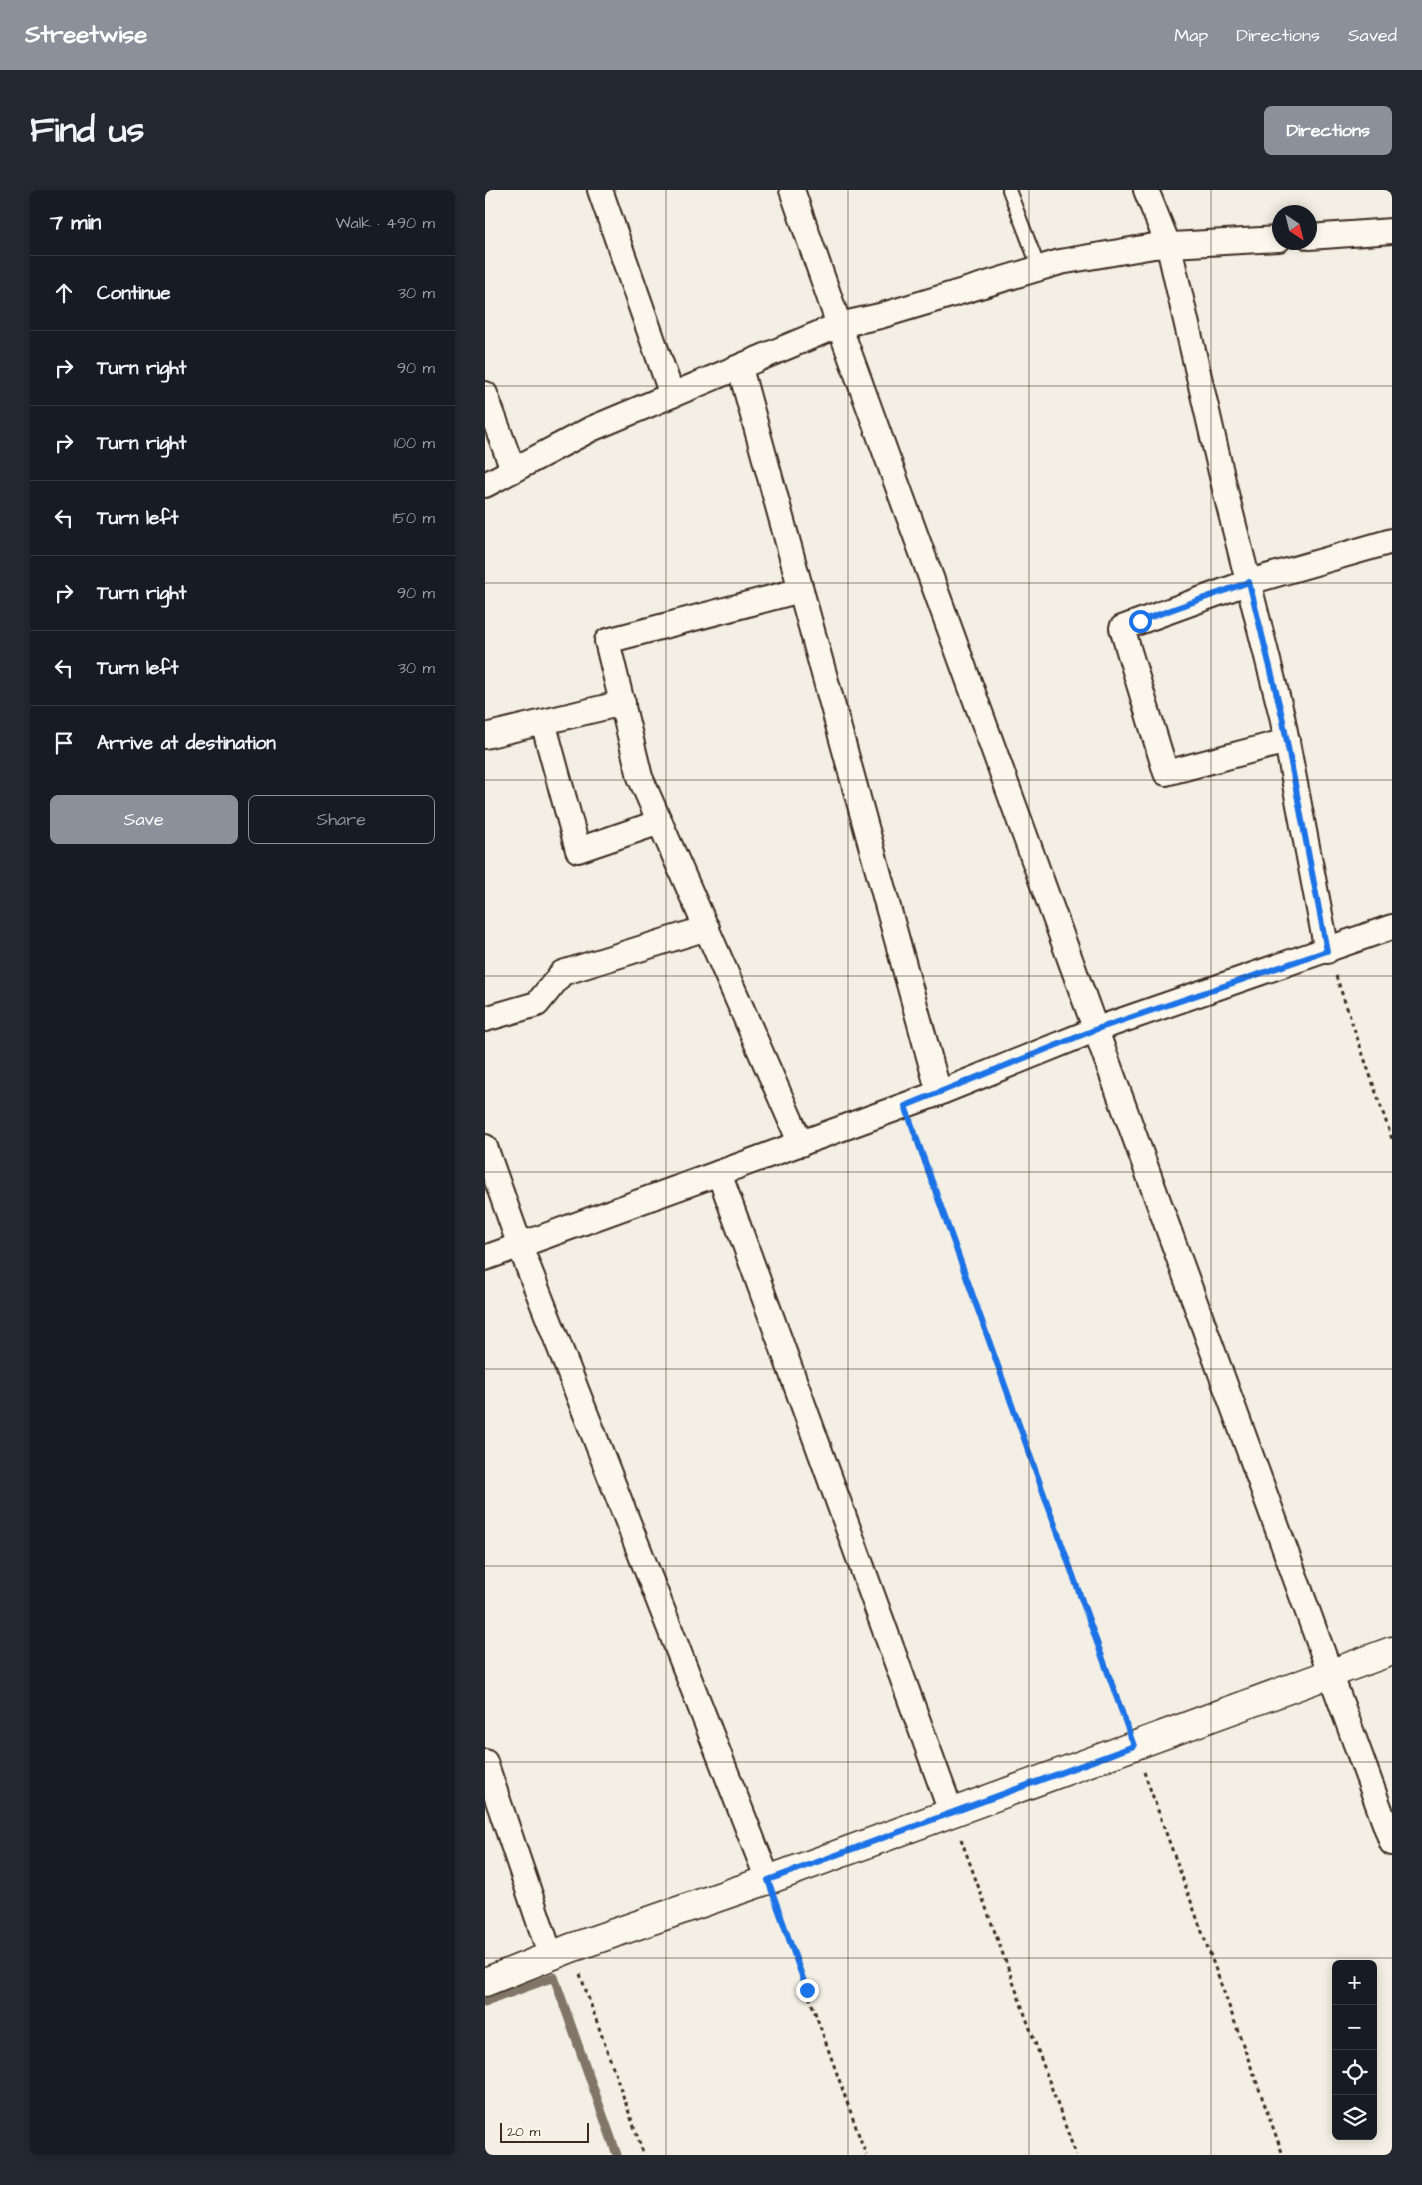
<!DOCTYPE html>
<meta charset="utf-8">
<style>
:root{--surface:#171b24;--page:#242831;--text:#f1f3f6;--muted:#9ea1a6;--line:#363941;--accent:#8c9099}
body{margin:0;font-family:"Architects Daughter",sans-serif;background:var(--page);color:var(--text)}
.controls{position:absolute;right:15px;bottom:15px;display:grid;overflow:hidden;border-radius:8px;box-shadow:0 2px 12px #0003}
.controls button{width:45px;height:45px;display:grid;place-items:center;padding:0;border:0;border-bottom:1px solid var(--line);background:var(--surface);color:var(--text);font:25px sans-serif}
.compass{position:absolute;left:787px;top:15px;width:45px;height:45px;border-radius:50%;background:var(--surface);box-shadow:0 2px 12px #0003;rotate:145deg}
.scale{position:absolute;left:15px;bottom:12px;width:89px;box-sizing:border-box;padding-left:5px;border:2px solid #3b2a1e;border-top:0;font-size:14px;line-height:18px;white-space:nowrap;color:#3b2a1e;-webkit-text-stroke:4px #fbf7ec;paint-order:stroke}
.stop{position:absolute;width:15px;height:15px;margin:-11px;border:4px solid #1a73e8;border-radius:50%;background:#fff}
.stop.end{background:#1a73e8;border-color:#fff;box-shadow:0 1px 5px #0008}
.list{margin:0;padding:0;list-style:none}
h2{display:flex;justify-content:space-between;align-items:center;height:65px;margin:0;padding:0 20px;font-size:21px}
h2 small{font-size:16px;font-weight:400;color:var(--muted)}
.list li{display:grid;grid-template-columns:32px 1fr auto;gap:15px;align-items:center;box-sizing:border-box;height:75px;padding:0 20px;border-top:1px solid var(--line)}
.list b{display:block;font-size:19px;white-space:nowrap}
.list em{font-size:16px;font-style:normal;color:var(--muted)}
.actions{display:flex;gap:10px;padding:15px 20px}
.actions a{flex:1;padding:11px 0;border:1px solid var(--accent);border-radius:8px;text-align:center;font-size:18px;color:var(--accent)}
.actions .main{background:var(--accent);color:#fff}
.icon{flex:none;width:28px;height:28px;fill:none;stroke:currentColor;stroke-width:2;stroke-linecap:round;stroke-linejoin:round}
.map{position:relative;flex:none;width:907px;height:1965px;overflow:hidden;border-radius:8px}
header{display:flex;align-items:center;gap:30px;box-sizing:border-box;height:70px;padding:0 25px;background:var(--accent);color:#fff}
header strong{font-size:24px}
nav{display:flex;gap:28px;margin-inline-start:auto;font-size:18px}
.intro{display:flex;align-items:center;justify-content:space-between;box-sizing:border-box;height:120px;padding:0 30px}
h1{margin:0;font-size:35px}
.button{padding:12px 22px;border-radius:8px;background:var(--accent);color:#fff;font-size:18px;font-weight:700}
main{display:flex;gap:30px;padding:0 30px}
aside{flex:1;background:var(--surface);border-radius:8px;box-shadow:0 2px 12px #0003}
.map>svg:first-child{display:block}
</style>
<header>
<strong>Streetwise</strong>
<nav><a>Map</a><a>Directions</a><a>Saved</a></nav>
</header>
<div class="intro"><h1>Find us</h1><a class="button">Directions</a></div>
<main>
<aside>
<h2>7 min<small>Walk · 490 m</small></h2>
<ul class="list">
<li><svg class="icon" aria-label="ahead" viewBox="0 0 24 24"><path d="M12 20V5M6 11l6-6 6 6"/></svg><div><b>Continue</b></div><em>30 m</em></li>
<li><svg class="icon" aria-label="right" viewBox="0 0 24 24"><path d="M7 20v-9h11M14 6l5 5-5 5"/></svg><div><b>Turn right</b></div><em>90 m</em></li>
<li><svg class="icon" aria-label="right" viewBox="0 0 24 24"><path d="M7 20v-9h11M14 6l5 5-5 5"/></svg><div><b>Turn right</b></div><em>100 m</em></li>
<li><svg class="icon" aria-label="left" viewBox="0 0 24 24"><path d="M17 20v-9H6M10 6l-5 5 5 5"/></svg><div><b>Turn left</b></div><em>150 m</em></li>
<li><svg class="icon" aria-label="right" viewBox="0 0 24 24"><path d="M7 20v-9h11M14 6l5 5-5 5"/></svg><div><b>Turn right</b></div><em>90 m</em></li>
<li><svg class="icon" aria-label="left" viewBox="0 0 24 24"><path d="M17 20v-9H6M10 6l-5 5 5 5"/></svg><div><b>Turn left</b></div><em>30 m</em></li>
<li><svg class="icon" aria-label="arrive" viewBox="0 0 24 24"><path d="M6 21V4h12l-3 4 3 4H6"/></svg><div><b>Arrive at destination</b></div></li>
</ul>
<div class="actions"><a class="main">Save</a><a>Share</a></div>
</aside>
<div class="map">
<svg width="907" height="1965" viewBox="0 0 907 1965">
<rect width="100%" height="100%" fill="#f3efe4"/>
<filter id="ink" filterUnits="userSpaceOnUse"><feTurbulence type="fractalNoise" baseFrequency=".02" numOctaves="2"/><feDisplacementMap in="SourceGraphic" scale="10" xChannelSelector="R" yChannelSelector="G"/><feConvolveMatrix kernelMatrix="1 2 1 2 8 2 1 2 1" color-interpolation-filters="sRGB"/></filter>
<g filter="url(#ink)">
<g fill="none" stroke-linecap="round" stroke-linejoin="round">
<path stroke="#817468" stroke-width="9" d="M0 1812 69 1787 132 1965"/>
<g stroke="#3b2a1e" stroke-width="16">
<path id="service" d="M524 0 554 78"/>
</g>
<g stroke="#3b2a1e" stroke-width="28">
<g id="minor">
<path d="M115 0 187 205"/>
<path d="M307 0 354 135 907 1653"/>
<path d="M661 0 684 57 742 308 797 526 842 761"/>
<path d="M824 47 907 41"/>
<path d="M255 178 454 903"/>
<path d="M0 204 28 280"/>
<path d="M0 295 106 239 354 135 395 126 575 72 669 56 794 49"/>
<path d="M316 400 122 451 155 587 316 954"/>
<path d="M58 532 93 660 175 632"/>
<path d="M0 546 138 513"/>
<path d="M802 551 681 583 637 438 764 392 907 351"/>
<path d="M0 829 52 814 77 783 222 738"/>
<path d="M0 957 35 1056 283 1690"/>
<path d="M234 983 466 1622"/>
<path d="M0 1068 454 903 612 839 907 737"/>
<path d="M0 1572 66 1767"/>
</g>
</g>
<g stroke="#3b2a1e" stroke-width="31">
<path id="tertiary" d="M0 1792 86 1758 283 1690 907 1461"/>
</g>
<g stroke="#3b2a1e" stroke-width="3" stroke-dasharray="4 4" stroke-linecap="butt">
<path d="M851 786 907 949"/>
<path d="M428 940 640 1529"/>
<path d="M659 1582 798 1965"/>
<path d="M476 1649 591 1965"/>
<path d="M292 1716 381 1965"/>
<path d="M95 1784 159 1965"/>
</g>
<use href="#service" stroke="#fbf7ec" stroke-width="12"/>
<use href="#minor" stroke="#fbf7ec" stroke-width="24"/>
<use href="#tertiary" stroke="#fbf7ec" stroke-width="28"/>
</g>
</g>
<g fill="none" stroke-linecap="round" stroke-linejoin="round" filter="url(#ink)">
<path stroke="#1a73e8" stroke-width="6" d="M322 1800 283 1690 649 1556 420 916 612 839 842 761 797 526 764 392 655 431"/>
</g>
<path fill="none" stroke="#3b2a1e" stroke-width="1" stroke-opacity="0.55" d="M181 0V1965M363 0V1965M544 0V1965M726 0V1965M0 196H907M0 393H907M0 590H907M0 786H907M0 982H907M0 1179H907M0 1376H907M0 1572H907M0 1768H907"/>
</svg>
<div class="controls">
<button>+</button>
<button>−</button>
<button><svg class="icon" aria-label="locate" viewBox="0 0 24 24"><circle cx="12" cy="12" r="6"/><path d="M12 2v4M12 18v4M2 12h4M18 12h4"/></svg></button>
<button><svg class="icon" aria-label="layers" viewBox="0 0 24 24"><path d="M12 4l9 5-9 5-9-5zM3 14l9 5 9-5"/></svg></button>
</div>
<svg class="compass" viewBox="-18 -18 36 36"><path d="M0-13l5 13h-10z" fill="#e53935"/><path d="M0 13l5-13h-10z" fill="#9ea1a6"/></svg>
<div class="scale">20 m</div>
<div class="stop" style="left:655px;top:431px"></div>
<div class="stop end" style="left:322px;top:1800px"></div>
</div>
</main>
